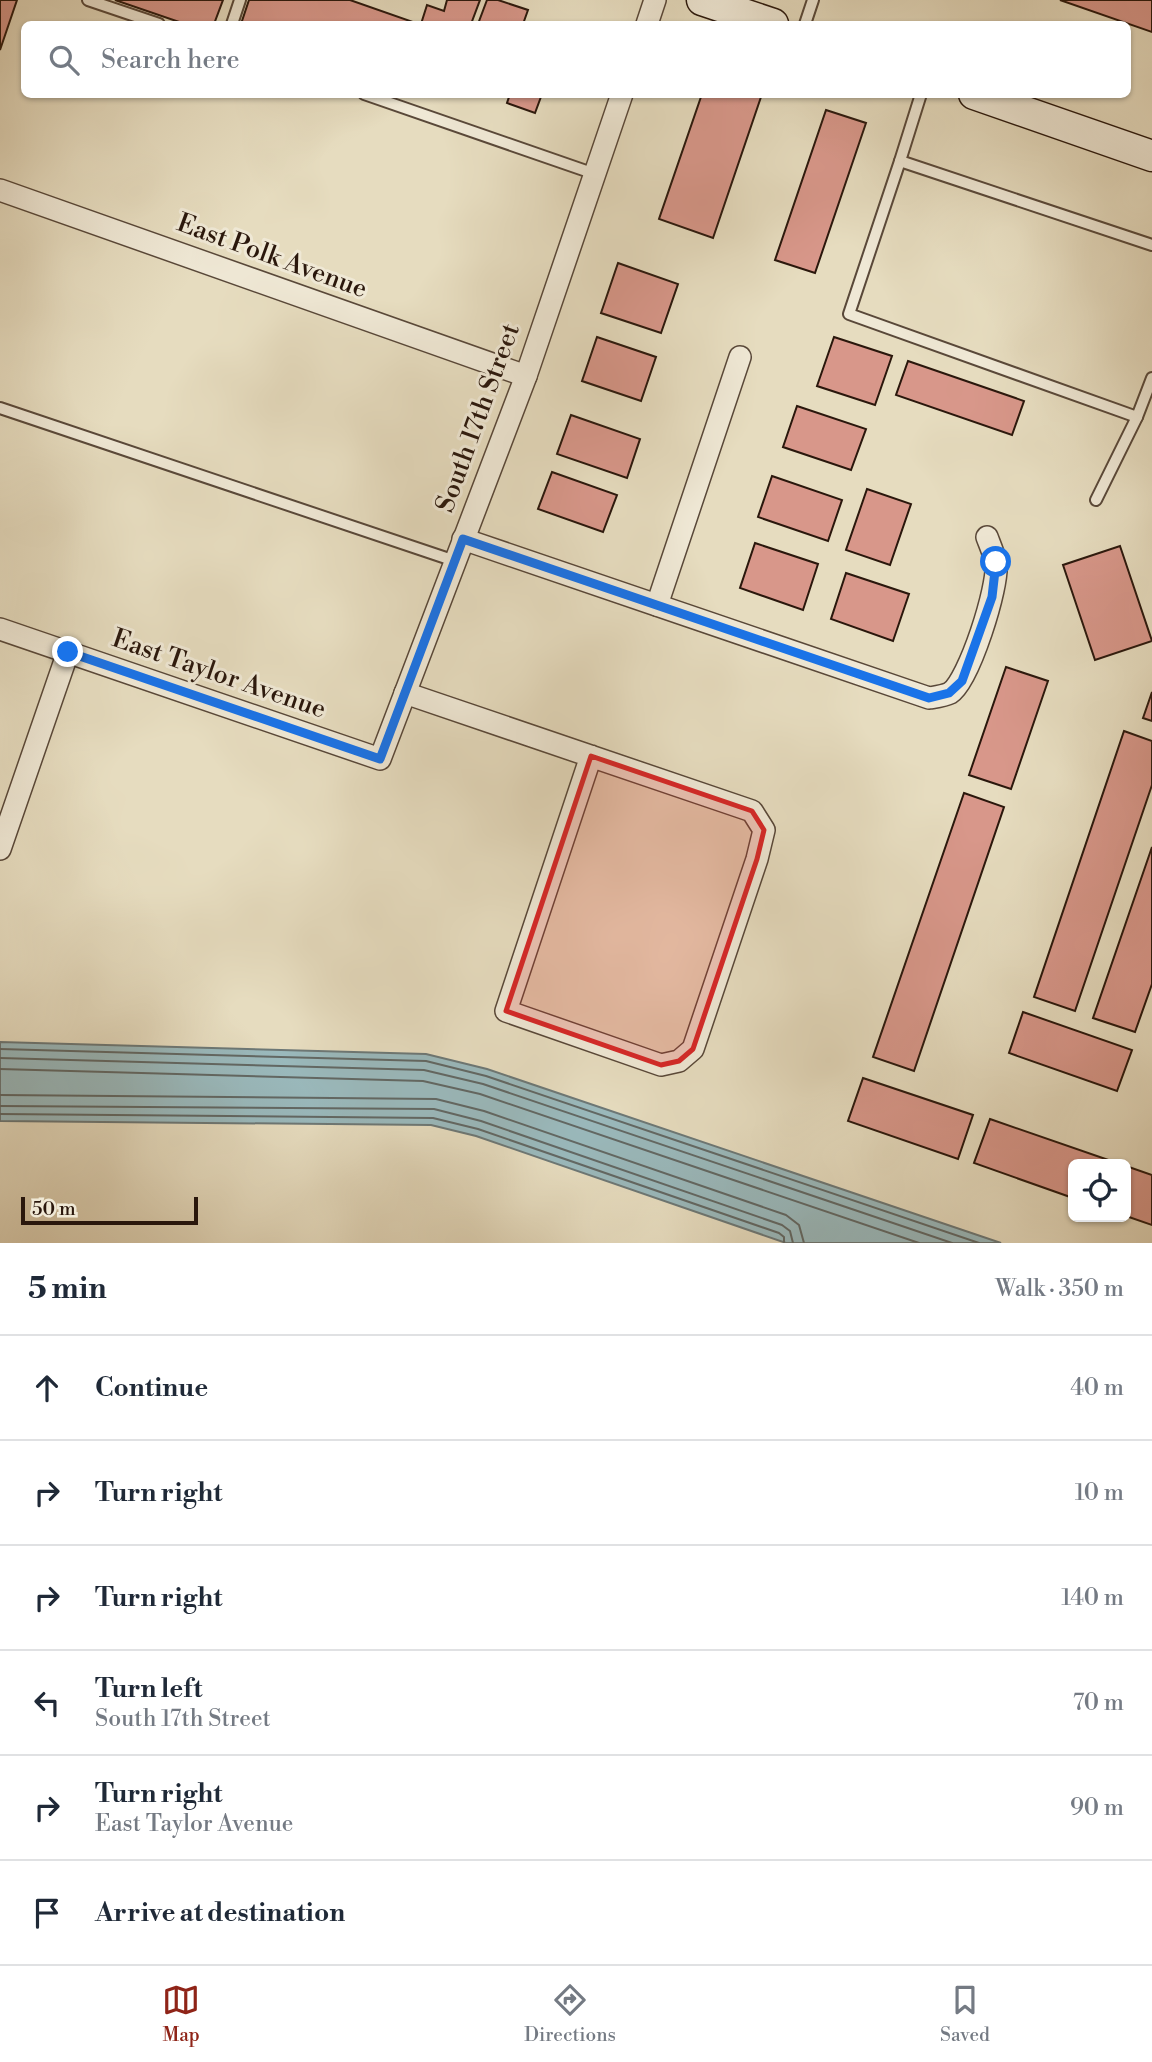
<!DOCTYPE html>
<meta charset="utf-8">
<style>
:root{--surface:#fff;--page:#f2f2f3;--text:#1f2937;--muted:#747a83;--line:#e0e1e3;--accent:#8f2418}
body{margin:0;font-family:"Libre Bodoni",serif;background:var(--page);color:var(--text)}
.controls{position:absolute;right:21px;bottom:21px;display:grid;overflow:hidden;border-radius:10px;box-shadow:0 2px 5px #0004}
.controls button{width:63px;height:63px;display:grid;place-items:center;padding:0;border:0;border-bottom:2px solid var(--line);background:var(--surface);color:var(--text);font:35px sans-serif}
.scale{position:absolute;left:21px;bottom:18px;width:177px;box-sizing:border-box;padding-left:7px;border:4px solid #2a170c;border-top:0;font-size:19px;line-height:24px;white-space:nowrap;color:#2a170c;-webkit-text-stroke:5px #efe8d5;paint-order:stroke}
.stop{position:absolute;width:21px;height:21px;margin:-16px;border:5px solid #1a73e8;border-radius:50%;background:#fff}
.stop.end{background:#1a73e8;border-color:#fff;box-shadow:0 2px 7px #0008}
.list{margin:0;padding:0;list-style:none}
h2{display:flex;justify-content:space-between;align-items:center;height:91px;margin:0;padding:0 28px;font-size:30px}
h2 small{font-size:23px;font-weight:400;color:var(--muted)}
.list li{display:grid;grid-template-columns:46px 1fr auto;gap:21px;align-items:center;box-sizing:border-box;height:105px;padding:0 28px;border-top:2px solid var(--line)}
.list b{display:block;font-size:26px;white-space:nowrap}
.list p{margin:0;font-size:23px;white-space:nowrap;color:var(--muted)}
.list em{font-size:23px;font-style:normal;color:var(--muted)}
.icon{flex:none;width:38px;height:38px;fill:none;stroke:currentColor;stroke-width:2;stroke-linecap:round;stroke-linejoin:round}
.map{position:relative;flex:none;width:1152px;height:1243px;overflow:hidden}
.search{position:absolute;background:var(--surface);box-shadow:0 2px 5px #0004;left:21px;right:21px;top:21px;height:77px;display:flex;align-items:center;gap:18px;box-sizing:border-box;padding:0 24px;border-radius:10px;color:var(--muted);font-size:26px}
.sheet{height:721px;background:var(--surface)}
nav{display:flex;justify-content:space-around;align-items:center;box-sizing:border-box;height:98px;border-top:2px solid var(--line);background:var(--surface);font-size:19px;color:var(--muted)}
nav a{display:grid;justify-items:center;gap:4px}
nav .on{color:var(--accent)}
.map>svg:first-child{display:block}
</style>
<div class="map">
<svg width="1152" height="1243" viewBox="0 0 1152 1243">
<rect width="100%" height="100%" fill="#e6dcbf"/>
<filter id="stains"><feTurbulence type="fractalNoise" baseFrequency=".00286" numOctaves="4"/><feColorMatrix values="0 0 0 0 .2 0 0 0 0 .09 0 0 0 0 .02 0 0 0 .5 -.17"/></filter>
<radialGradient id="worn" r=".72"><stop offset=".6" stop-color="#630" stop-opacity="0"/><stop offset="1" stop-color="#630" stop-opacity=".3"/></radialGradient>
<path fill="#9ab9bc" stroke="#6d7876" stroke-width="2" d="M0 1042 426 1054 487 1069 1001 1243H786L476 1136 431 1125 0 1121Z"/>
<g fill="none" stroke-linecap="round" stroke-linejoin="round">
<g stroke="#626864" stroke-width="2">
<path d="M0 1049 426 1061 486 1076 979 1243"/>
<path d="M0 1058 424 1070 483 1084 952 1243"/>
<path d="M0 1069 423 1081 480 1094 919 1243"/>
<path d="M0 1095 436 1099 484 1111 786 1215 799 1225 804 1243"/>
<path d="M0 1106 434 1109 481 1121 782 1225 790 1231 793 1243"/>
<path d="M0 1114 433 1118 478 1129 779 1233 784 1237V1243"/>
</g>
</g>
<g fill="#d8978a" stroke="#2a170c" stroke-width="2">
<path d="M0 0H17L0 50Z"/>
<path d="M115 0H223L214 24H185Z"/>
<path d="M249 0H350L413 22 412 24H241Z"/>
<path d="M447 0H480L471 24H421L427 5 444 11Z"/>
<path d="M487 0H498L528 10 523 24H478Z"/>
<path d="M1060 0H1152V32Z"/>
<path d="M510 94H542L535 113 507 103Z"/>
<path d="M702 94H762L713 238 659 219Z"/>
<path d="M826 110 866 123 815 273 775 260Z"/>
<path d="M618 263 678 284 661 333 601 313Z"/>
<path d="M597 337 656 357 641 401 582 381Z"/>
<path d="M834 337 892 356 875 405 817 386Z"/>
<path d="M908 361 1024 401 1012 435 896 395Z"/>
<path d="M797 406 866 429 851 470 783 447Z"/>
<path d="M571 415 640 439 627 478 557 454Z"/>
<path d="M552 472 617 495 603 532 538 509Z"/>
<path d="M772 476 842 500 828 541 758 517Z"/>
<path d="M867 489 911 504 890 565 846 550Z"/>
<path d="M755 543 818 564 803 610 740 588Z"/>
<path d="M1120 546 1152 641 1095 660 1063 565Z"/>
<path d="M846 573 909 594 893 641 831 619Z"/>
<path d="M1006 667 1048 681 1011 789 969 775Z"/>
<path d="M1152 692V721L1143 718Z"/>
<path d="M1124 731 1152 741V785L1075 1011 1034 997Z"/>
<path d="M964 793 1004 807 914 1071 873 1057Z"/>
<path d="M1152 847V984L1135 1032 1093 1018Z"/>
<path d="M1023 1012 1132 1050 1117 1091 1009 1053Z"/>
<path d="M863 1078 973 1115 958 1159 848 1121Z"/>
<path d="M990 1119 1120 1164H1073V1198L974 1163Z"/>
<path d="M1126 1166 1152 1175V1225L1126 1216Z"/>
</g>
<g fill="none" stroke-linecap="round" stroke-linejoin="round">
<g stroke="#594839" stroke-width="14">
<g id="lane">
<path d="M88 0 159 24"/>
<path d="M232 24 240 0"/>
<path d="M805 24 813 0"/>
<path d="M364 94 595 174"/>
<path d="M921 94 900 161 1152 245"/>
<path d="M900 161 849 314 1137 417"/>
<path d="M0 408 455 561"/>
<path d="M1096 500 1137 417 1152 378"/>
</g>
</g>
<g stroke="#594839" stroke-width="24">
<g id="street">
<path d="M647 24 655 0"/>
<path d="M0 190 526 376"/>
<path d="M463 539 929 698C935 697 944 696 950 693 969 681 999 586 996 563 994 554 990 545 987 537"/>
<path d="M657 605 740 357"/>
<path d="M0 629 380 759 526 376 622 94"/>
<path d="M405 693 752 811 764 830 757 859 693 1049 679 1061 661 1065 506 1011 591 756"/>
<path d="M0 849 68 652"/>
</g>
</g>
<g stroke="#2a170c" stroke-width="33">
<g id="secondary">
<path d="M702 0 773 24"/>
<path d="M974 94 1152 156"/>
</g>
</g>
<use href="#lane" stroke="#efe8d5" stroke-width="10"/>
<use href="#street" stroke="#efe8d5" stroke-width="21"/>
<use href="#secondary" stroke="#efe8d5" stroke-width="30"/>
</g>
<g fill="none" stroke-linecap="round" stroke-linejoin="round">
<path stroke="#1a73e8" stroke-width="9" d="M68 652 380 759 463 539 929 698 949 693 962 681 992 597 996 562"/>
</g>
<path fill="#d62828" fill-opacity="0.2" stroke="#d62828" stroke-width="5" stroke-linejoin="round" d="M591 756 752 811 764 830 757 859 693 1049 679 1061 661 1065 506 1011Z"/>
<g text-anchor="middle" dominant-baseline="central" stroke-width="6" stroke-linejoin="round" paint-order="stroke">
<g font-size="26" fill="#2a170c" stroke="#efe8d5">
<text transform="translate(272 256) rotate(20)">East Polk Avenue</text>
<text transform="translate(478 418) rotate(-70)">South 17th Street</text>
<text transform="translate(219 674) rotate(19)">East Taylor Avenue</text>
</g>
</g>
<rect width="100%" height="100%" filter="url(#stains)"/>
<rect width="100%" height="100%" fill="url(#worn)"/>
</svg>
<div class="controls">
<button><svg class="icon" aria-label="locate" viewBox="0 0 24 24"><circle cx="12" cy="12" r="6"/><path d="M12 2v4M12 18v4M2 12h4M18 12h4"/></svg></button>
</div>
<div class="scale">50 m</div>
<div class="stop" style="left:996px;top:562px"></div>
<div class="stop end" style="left:68px;top:652px"></div>
<div class="search"><svg class="icon" aria-label="search" viewBox="0 0 24 24"><circle cx="10" cy="10" r="6"/><path d="M15 15l6 6"/></svg>Search here</div>
</div>
<section class="sheet">
<h2>5 min<small>Walk · 350 m</small></h2>
<ul class="list">
<li><svg class="icon" aria-label="ahead" viewBox="0 0 24 24"><path d="M12 20V5M6 11l6-6 6 6"/></svg><div><b>Continue</b></div><em>40 m</em></li>
<li><svg class="icon" aria-label="right" viewBox="0 0 24 24"><path d="M7 20v-9h11M14 6l5 5-5 5"/></svg><div><b>Turn right</b></div><em>10 m</em></li>
<li><svg class="icon" aria-label="right" viewBox="0 0 24 24"><path d="M7 20v-9h11M14 6l5 5-5 5"/></svg><div><b>Turn right</b></div><em>140 m</em></li>
<li><svg class="icon" aria-label="left" viewBox="0 0 24 24"><path d="M17 20v-9H6M10 6l-5 5 5 5"/></svg><div><b>Turn left</b><p>South 17th Street</p></div><em>70 m</em></li>
<li><svg class="icon" aria-label="right" viewBox="0 0 24 24"><path d="M7 20v-9h11M14 6l5 5-5 5"/></svg><div><b>Turn right</b><p>East Taylor Avenue</p></div><em>90 m</em></li>
<li><svg class="icon" aria-label="arrive" viewBox="0 0 24 24"><path d="M6 21V4h12l-3 4 3 4H6"/></svg><div><b>Arrive at destination</b></div></li>
</ul>
</section>
<nav>
<a class="on"><svg class="icon" aria-label="map" viewBox="0 0 24 24"><path d="M3 6l6-2 6 2 6-2v14l-6 2-6-2-6 2zM9 4v14M15 6v14"/></svg>Map</a>
<a><svg class="icon" aria-label="directions" viewBox="0 0 24 24"><path d="M12 3l9 9-9 9-9-9zM9 14v-3h6M13 9l2 2-2 2"/></svg>Directions</a>
<a><svg class="icon" aria-label="saved" viewBox="0 0 24 24"><path d="M7 4h10v16l-5-4-5 4z"/></svg>Saved</a>
</nav>
